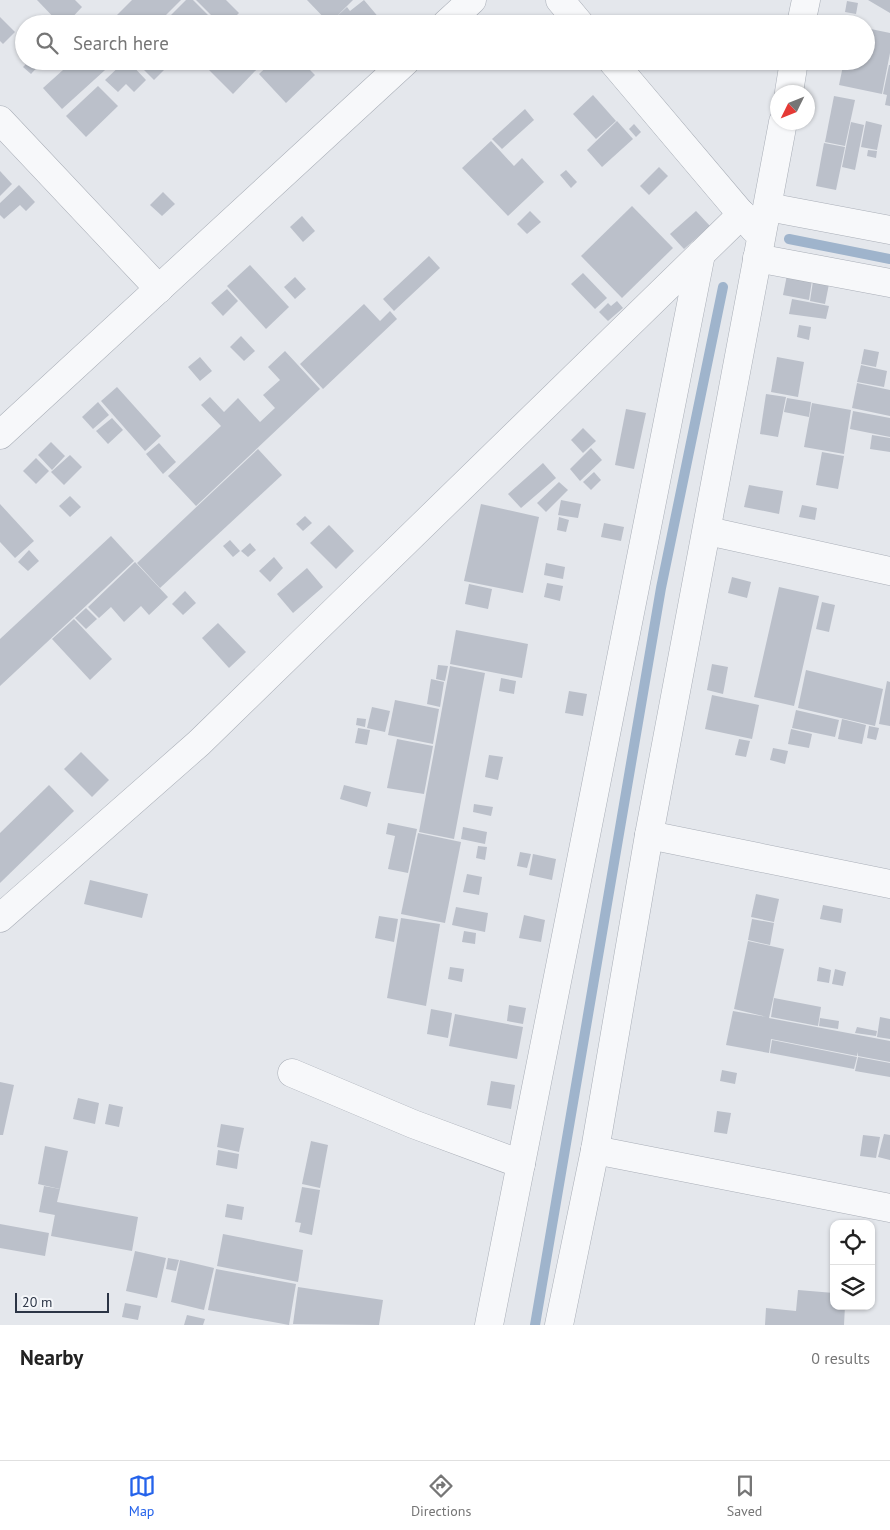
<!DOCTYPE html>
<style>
:root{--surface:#fff;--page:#f2f2f2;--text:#222;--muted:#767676;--line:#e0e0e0;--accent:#2563eb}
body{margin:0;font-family:"PT Sans",sans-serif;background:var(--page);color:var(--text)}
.controls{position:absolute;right:15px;bottom:15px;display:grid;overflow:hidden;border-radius:10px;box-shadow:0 1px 4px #0004}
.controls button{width:45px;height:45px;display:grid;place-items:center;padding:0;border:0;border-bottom:1px solid var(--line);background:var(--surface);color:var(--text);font:25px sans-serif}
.compass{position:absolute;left:770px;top:85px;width:45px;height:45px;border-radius:50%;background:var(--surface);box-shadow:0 1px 4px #0004;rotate:227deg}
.scale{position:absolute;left:15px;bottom:12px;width:94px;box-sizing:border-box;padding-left:5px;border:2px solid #2b3445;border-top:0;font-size:14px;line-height:18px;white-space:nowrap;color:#2b3445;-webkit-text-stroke:4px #f4f6f9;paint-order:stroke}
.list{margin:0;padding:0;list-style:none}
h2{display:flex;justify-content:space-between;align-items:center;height:65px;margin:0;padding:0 20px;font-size:21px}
h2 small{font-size:16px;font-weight:400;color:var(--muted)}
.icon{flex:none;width:28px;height:28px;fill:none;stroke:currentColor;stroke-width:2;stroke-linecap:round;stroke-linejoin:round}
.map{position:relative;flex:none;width:890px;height:1325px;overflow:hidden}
.search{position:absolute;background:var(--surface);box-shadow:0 1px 4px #0004;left:15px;right:15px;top:15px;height:55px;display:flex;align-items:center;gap:12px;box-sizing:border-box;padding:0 18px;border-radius:28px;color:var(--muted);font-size:19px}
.sheet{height:135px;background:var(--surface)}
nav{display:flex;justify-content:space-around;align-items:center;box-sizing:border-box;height:70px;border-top:1px solid var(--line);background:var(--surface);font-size:14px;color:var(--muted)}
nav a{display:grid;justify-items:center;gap:2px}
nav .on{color:var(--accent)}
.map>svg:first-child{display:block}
</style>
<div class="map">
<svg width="890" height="1325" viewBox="0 0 890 1325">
<rect width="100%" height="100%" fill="#e4e7ec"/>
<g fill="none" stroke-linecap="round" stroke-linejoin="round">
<g stroke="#9fb4cc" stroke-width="10">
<path d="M789 239 890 259"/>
<path d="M535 1325 661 588 723 287"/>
</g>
</g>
<g fill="#bbc0ca">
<path d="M37 0H75L82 7 66 24H60Z"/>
<path d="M132 0H181L157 24H108Z"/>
<path d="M186 0H193L214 21 211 24H162Z"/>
<path d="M196 0H226L239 13 228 24H220Z"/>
<path d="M307 0H353L335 18 347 7 350 11 364 0 380 19 375 24H330Z"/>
<path d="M868 0H890V13Z"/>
<path d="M847 1 858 3 856 14 845 12Z"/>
<path d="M0 17 15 32 3 44 0 41Z"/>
<path d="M866 28 890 33V53L882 94 839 85 844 61H866Z"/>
<path d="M29 61H41L42 62 31 74 23 67Z"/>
<path d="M73 61H115L62 109 43 88Z"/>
<path d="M125 61H128L146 80 134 92 126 84 118 92 105 80Z"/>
<path d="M135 61H173L154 80Z"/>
<path d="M208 61H254L259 67 233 94 204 65Z"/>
<path d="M273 61H301L315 75 286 103 259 74Z"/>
<path d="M889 65H890V106L885 105 887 95 883 94Z"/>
<path d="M98 86 118 106 86 137 66 116Z"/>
<path d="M593 95 616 121 596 139 573 114Z"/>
<path d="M834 96 855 100 845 146 825 142Z"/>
<path d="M525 109 534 120 502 149 492 139Z"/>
<path d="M617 121 633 139 602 167 587 150Z"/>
<path d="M866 121 882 125 877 150 861 147Z"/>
<path d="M851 122 864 125 855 170 842 167Z"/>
<path d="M634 124 641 132 636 137 629 129Z"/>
<path d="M491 141 514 166 522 158 544 182 508 216 462 168Z"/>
<path d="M824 143 845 147 836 190 816 186Z"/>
<path d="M868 150 877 151 876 158 867 156Z"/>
<path d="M659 167 668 176 649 195 640 186Z"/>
<path d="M566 170 577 182 571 188 560 175Z"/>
<path d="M0 171 12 184 0 196Z"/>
<path d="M19 185 35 202 26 211 20 205 4 219 0 215V203Z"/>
<path d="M163 192 175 204 162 216 150 205Z"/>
<path d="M632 206 673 248 622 298 581 256Z"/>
<path d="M530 211 541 222 527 234 517 224Z"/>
<path d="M696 211 710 226 684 249 670 234Z"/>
<path d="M302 216 315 231 303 242 290 227Z"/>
<path d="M429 256 440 268 394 311 383 299Z"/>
<path d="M250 265 289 307 266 329 227 286Z"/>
<path d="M583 273 607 298 595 309 571 284Z"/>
<path d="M787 275 812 280 809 300 783 295Z"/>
<path d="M295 277 306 289 295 299 284 287Z"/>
<path d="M813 281 829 284 825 304 810 301Z"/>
<path d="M227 289 238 301 223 316 211 303Z"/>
<path d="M792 299 829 306 826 319 789 314Z"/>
<path d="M617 301 623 308 608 321 599 312 608 303 611 306Z"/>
<path d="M364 304 380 321 390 311 397 319 323 389 300 364Z"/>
<path d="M799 325 811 327 809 340 797 337Z"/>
<path d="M241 336 255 351 244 361 230 347Z"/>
<path d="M864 349 879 352 876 367 861 364Z"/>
<path d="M285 351 320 389 196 506 168 476 221 426 201 405 210 397 224 412 238 398 260 422 275 408 263 395 280 380 268 367Z"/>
<path d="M200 357 212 371 200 381 188 367Z"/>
<path d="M777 357 804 362 798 397 771 392Z"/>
<path d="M861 365 887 371 884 387 857 382Z"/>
<path d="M857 383 890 390V416L852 408Z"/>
<path d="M117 387 161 436 145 451 101 401Z"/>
<path d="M766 394 786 397 778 437 760 434Z"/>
<path d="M787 398 811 402 809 417 784 412Z"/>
<path d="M98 402 109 415 93 429 82 417Z"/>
<path d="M812 403 851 410 844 454 804 447Z"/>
<path d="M626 409 646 413 634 469 615 465Z"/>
<path d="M853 411 890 418V437L850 429Z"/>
<path d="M112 418 123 430 108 444 96 431Z"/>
<path d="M583 428 596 441 583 453 571 440Z"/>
<path d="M872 435 890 438V452L870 449Z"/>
<path d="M51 442 65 456 52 470 38 455Z"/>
<path d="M159 443 176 462 163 474 146 454Z"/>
<path d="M591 448 602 460 580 481 570 469Z"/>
<path d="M258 449 282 475 160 588 137 563Z"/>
<path d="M822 452 844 456 838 489 816 485Z"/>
<path d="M70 455 82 467 64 485 51 472Z"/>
<path d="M36 458 49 471 36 484 23 471Z"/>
<path d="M543 463 556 478 521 508 508 494Z"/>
<path d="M594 472 601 480 591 490 583 482Z"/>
<path d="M559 482 568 490 546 512 537 503Z"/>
<path d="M749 485 783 491 779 514 744 507Z"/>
<path d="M70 496 81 507 70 517 59 506Z"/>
<path d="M561 500 581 504 578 518 558 515Z"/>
<path d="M0 504 34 541 15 558 0 542Z"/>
<path d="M481 504 539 517 523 593 464 581Z"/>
<path d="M802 505 817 508 815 520 799 517Z"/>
<path d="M305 516 312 523 303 531 296 524Z"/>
<path d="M559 517 569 520 566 532 557 530Z"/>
<path d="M604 523 624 527 621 541 601 537Z"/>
<path d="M329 525 354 551 336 569 310 543Z"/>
<path d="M111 536 134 561 0 686V639Z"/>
<path d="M230 540 240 551 233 557 223 546Z"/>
<path d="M250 543 256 550 248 557 241 551Z"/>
<path d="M29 550 39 561 28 571 18 562Z"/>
<path d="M274 557 283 568 270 582 259 571Z"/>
<path d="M135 562 168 597 149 615 141 606 124 622 111 607 99 618 88 607Z"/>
<path d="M546 563 565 567 563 579 544 575Z"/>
<path d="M307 568 323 587 293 613 277 594Z"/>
<path d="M732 577 751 582 747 598 728 593Z"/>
<path d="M547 583 563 586 560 601 544 597Z"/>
<path d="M469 584 492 589 488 609 465 604Z"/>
<path d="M779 587 819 596 794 706 754 697Z"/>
<path d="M185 591 196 603 183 615 172 604Z"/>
<path d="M822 602 835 605 829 632 816 629Z"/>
<path d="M86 608 97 619 86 629 75 618Z"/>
<path d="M74 619 112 659 90 680 52 639Z"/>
<path d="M218 623 246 652 229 668 202 638Z"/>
<path d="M456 630 528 644 522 678 450 664Z"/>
<path d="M712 664 728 667 723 694 707 690Z"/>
<path d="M438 665 448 666 445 681 436 679Z"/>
<path d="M450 666 485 673 454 839 419 832Z"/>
<path d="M806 670 883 689 875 726 798 708Z"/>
<path d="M501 678 516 681 514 694 499 691Z"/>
<path d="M431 679 444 682 440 707 427 704Z"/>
<path d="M887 681 890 682V726L879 724Z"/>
<path d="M569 691 587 694 583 716 565 713Z"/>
<path d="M712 695 759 705 752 739 705 729Z"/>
<path d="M395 700 439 709 433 744 388 735Z"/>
<path d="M372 707 390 711 385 732 367 728Z"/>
<path d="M796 710 839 720 835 737 792 728Z"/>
<path d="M357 718 366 719 365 727 356 725Z"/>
<path d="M842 719 866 725 862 744 838 739Z"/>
<path d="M869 726 879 728 876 740 867 738Z"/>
<path d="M358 728 370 730 367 745 355 743Z"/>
<path d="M791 729 812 734 809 748 788 744Z"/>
<path d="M397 739 433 746 424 794 387 788Z"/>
<path d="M739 739 750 741 746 757 735 755Z"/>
<path d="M773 748 788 751 785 764 770 760Z"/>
<path d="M81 752 109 780 92 797 64 769Z"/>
<path d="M489 755 503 757 498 780 485 777Z"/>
<path d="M49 785 74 811 0 883V833Z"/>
<path d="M344 785 371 792 367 807 340 799Z"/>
<path d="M474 804 493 807 491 816 473 812Z"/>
<path d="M388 823 417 829 408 873 388 869 395 836 386 834Z"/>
<path d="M463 827 487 832 485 844 461 839Z"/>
<path d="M418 833 461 842 445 923 401 914Z"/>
<path d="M478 846 487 847 485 860 476 858Z"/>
<path d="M520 852 531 854 527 868 517 866Z"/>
<path d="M533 854 556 859 552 880 529 875Z"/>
<path d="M467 874 482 877 479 895 463 892Z"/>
<path d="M90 880 148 894 142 918 84 904Z"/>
<path d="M756 894 779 899 774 922 751 917Z"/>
<path d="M823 905 843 909 841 923 820 919Z"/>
<path d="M456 907 488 913 485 932 452 925Z"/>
<path d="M524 915 545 920 541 942 519 938Z"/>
<path d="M379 916 398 919 394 942 375 938Z"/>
<path d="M401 918 440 924 426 1006 387 998Z"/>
<path d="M752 919 774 923 770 945 748 940Z"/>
<path d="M464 931 476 933 475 944 462 942Z"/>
<path d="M748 941 784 949 769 1018 890 1041V1062L858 1056V1052L857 1056 771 1039 769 1053 726 1045 733 1011 767 1017 734 1009Z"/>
<path d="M450 967 464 969 462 982 448 979Z"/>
<path d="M819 967 831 970 829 983 817 981Z"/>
<path d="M835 969 846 972 843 986 832 984Z"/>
<path d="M774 998 821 1007 818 1026 771 1017Z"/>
<path d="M509 1005 526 1008 523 1024 507 1021Z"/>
<path d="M431 1009 452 1013 448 1038 427 1034Z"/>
<path d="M455 1014 523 1027 517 1059 449 1046Z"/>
<path d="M880 1017 890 1019V1039L877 1037Z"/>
<path d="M820 1018 839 1021 838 1029 819 1026Z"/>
<path d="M857 1027 877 1031 876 1036 855 1033Z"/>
<path d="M772 1040 857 1057 854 1069 770 1053Z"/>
<path d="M858 1057 890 1063V1077L855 1071Z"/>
<path d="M722 1070 737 1073 735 1084 720 1081Z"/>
<path d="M491 1081 515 1085 511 1109 487 1105Z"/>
<path d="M0 1082 14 1085 3 1135H0Z"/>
<path d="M78 1098 99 1103 95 1124 73 1119Z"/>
<path d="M109 1104 123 1107 119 1127 105 1124Z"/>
<path d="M717 1111 731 1113 727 1134 714 1132Z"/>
<path d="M221 1124 244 1128 239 1152 217 1147Z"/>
<path d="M884 1134 890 1135V1160L878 1157Z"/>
<path d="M863 1135 880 1137 876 1158 860 1156Z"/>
<path d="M311 1141 328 1145 320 1188 302 1184Z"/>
<path d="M45 1146 68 1151 60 1189 38 1184Z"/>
<path d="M218 1150 239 1154 237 1169 216 1165Z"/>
<path d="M44 1186 60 1189 57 1202 138 1217 132 1251 51 1236 56 1209 55 1215 39 1212Z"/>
<path d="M302 1187 320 1190 312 1235 299 1232 301 1223 295 1222Z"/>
<path d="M227 1204 244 1207 242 1220 225 1217Z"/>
<path d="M0 1224 49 1233 45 1256 0 1248Z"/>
<path d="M223 1234 303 1250 298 1282 217 1266Z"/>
<path d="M135 1251 166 1258 157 1298 126 1291Z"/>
<path d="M168 1258 179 1260 176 1271 166 1269Z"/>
<path d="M180 1260 214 1268 204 1310 171 1302Z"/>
<path d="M216 1269 296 1284 289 1325 208 1310Z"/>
<path d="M298 1287 383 1300 379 1325 293 1324Z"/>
<path d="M798 1290 834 1293V1306H845L844 1325H765L766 1308 796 1311Z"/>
<path d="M125 1303 141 1306 138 1320 122 1317Z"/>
<path d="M187 1315 205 1319 203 1325H184Z"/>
</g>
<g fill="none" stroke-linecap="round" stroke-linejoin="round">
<g stroke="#a9aeb7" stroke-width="29">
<g id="minor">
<path d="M560 0 580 24"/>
<path d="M446 24 472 0"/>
<path d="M801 24 806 0"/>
<path d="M612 61 754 229"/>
<path d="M789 92 794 61"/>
<path d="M0 120 159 289"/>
<path d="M768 207 890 230"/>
<path d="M757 258 890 283"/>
<path d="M0 435 406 61"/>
<path d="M708 531 890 571"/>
<path d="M649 835 890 884"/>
<path d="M0 918 199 743 742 214"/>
<path d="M292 1073 413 1124 521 1164"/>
<path d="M595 1150 890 1208"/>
<path d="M489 1325 701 254"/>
<path d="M559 1325 595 1150 649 835 783 122"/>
</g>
</g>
<use href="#minor" stroke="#f7f8fa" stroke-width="28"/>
</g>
</svg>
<div class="controls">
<button><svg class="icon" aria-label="locate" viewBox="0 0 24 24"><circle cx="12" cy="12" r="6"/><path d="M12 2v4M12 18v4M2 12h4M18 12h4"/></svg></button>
<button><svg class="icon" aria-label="layers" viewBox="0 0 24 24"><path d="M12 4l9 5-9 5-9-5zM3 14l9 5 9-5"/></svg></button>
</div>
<svg class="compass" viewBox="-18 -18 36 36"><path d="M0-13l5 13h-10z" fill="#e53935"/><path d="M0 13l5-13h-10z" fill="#767676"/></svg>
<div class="scale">20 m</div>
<div class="search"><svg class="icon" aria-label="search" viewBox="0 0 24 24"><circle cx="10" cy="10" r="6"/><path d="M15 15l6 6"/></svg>Search here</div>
</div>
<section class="sheet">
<h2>Nearby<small>0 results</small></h2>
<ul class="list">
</ul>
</section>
<nav>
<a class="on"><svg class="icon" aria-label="map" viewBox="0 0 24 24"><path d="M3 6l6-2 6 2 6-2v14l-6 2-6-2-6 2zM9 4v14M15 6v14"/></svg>Map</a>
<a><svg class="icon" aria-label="directions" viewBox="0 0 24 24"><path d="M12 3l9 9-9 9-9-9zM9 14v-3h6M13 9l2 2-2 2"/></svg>Directions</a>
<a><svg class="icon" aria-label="saved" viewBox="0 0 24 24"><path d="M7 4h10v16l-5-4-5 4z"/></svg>Saved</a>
</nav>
